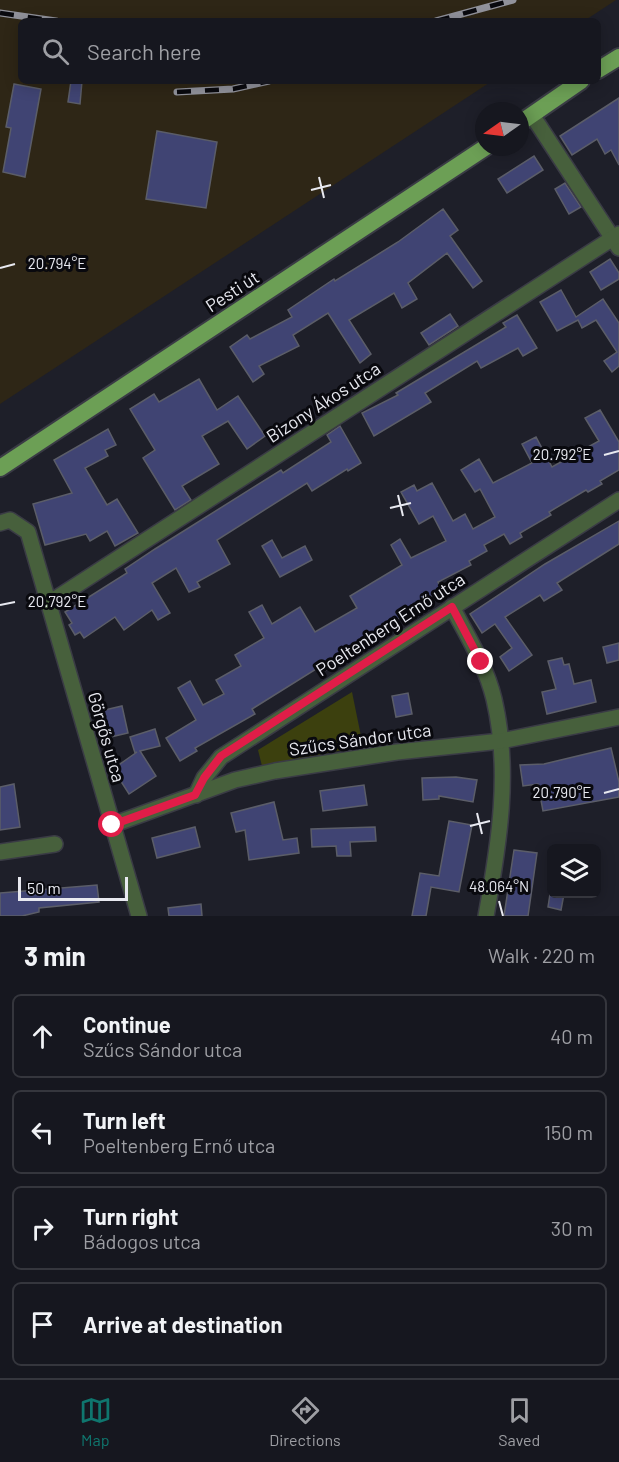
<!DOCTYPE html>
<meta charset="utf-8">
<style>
:root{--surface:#16171f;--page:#23242c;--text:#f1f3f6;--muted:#9e9fa4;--line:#35363d;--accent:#0f766e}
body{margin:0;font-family:Barlow,sans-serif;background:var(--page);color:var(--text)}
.controls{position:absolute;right:18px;bottom:18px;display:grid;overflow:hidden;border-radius:9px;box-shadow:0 3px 15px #0003}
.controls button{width:54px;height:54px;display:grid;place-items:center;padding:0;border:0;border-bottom:2px solid var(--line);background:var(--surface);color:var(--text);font:30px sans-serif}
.compass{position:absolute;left:475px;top:102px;width:54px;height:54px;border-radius:50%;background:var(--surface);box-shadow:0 3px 15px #0003;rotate:256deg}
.scale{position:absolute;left:18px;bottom:15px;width:110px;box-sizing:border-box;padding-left:6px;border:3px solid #e8e9f0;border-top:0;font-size:16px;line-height:21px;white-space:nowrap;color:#e8e9f0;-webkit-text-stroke:4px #09090e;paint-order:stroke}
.stop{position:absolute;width:18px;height:18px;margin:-14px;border:4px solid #e11d48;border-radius:50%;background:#fff}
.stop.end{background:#e11d48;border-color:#fff;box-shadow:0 2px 6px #0008}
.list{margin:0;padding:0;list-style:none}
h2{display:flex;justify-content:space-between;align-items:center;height:78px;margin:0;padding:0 24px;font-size:26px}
h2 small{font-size:20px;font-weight:400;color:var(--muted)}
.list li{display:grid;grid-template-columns:39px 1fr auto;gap:18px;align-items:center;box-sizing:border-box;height:84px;margin:0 12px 12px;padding:0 12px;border:2px solid var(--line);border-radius:9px}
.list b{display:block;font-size:22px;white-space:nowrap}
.list p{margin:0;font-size:20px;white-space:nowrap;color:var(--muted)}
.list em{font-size:20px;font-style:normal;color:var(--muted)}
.icon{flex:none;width:33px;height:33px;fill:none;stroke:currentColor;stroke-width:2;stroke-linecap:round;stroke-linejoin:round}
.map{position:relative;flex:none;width:619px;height:916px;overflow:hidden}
.search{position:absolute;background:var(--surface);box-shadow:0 3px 15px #0003;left:18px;right:18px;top:18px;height:66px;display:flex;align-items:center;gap:15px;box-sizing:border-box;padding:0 21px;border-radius:9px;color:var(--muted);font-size:22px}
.sheet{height:462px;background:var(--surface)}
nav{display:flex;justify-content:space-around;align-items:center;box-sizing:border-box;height:84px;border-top:2px solid var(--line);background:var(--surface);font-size:16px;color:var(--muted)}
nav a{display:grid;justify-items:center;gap:3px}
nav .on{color:var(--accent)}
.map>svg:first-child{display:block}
</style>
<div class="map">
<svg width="619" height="916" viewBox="0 0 619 916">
<rect width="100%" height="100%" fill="#1e1f29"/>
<path fill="#2e2616" d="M0 0H616L584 21H21V81H492L0 404Z"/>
<path fill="#3c400e" d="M352 692 363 746 262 766 258 750Z"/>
<g fill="#404473" stroke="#5b5d68" stroke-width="1.5">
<path d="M71 81H82L80 104 68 102Z"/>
<path d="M14 84 41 89 25 177 3 172 11 128 6 127Z"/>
<path d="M619 98V165L611 150 605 154 597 139 572 155 560 136Z"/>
<path d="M157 131 217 142 206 208 146 199Z"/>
<path d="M534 156 543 170 507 193 498 179Z"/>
<path d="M565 183 581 207 569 214 555 189Z"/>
<path d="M443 209 458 230 450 236 482 281 473 288 447 253 408 283 417 299 402 308 394 293 349 320 371 354 360 363 328 313 293 335 299 346 259 366 264 374 253 382 230 347 247 335 250 339 292 317 288 310 334 279 335 281 398 242Z"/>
<path d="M610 259 619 273V279L601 290 590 272Z"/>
<path d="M561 290 576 317 603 299 619 323V366L612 372 604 361 617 352 596 320 582 328 578 320 557 331 540 302Z"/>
<path d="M450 314 458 326 429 345 421 333Z"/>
<path d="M517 315 537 348 523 356 518 348 481 368 477 361 425 393 431 402 374 436 362 413 398 395 396 393 506 327 503 323Z"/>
<path d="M199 379 217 410 238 396 265 436 247 449 228 421 202 436 219 464 182 486 191 500 175 510 143 458 155 450 130 409 154 394 159 402Z"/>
<path d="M600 410 619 442V470L600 481 602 484 588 492 586 490 549 512 551 515 520 533 522 537 510 544 504 534 484 545 487 551 469 561 471 565 438 582 442 590 417 605 419 607 364 638 369 646 319 674 316 669 252 709 255 714 195 748 197 751 180 761 166 738 196 720 178 688 190 681 203 705 224 694 216 680 241 666 235 655 264 638 249 612 262 605 272 624 300 607 315 632 357 608 350 596 402 565 391 545 400 539 411 558 446 541 433 516 419 524 401 492 414 485 417 491 432 483 453 521 465 514 473 529 495 517 480 489 475 492 461 470 479 459 493 483 532 463 522 444 536 437 552 467 599 441 585 418Z"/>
<path d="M340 426 361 463 348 471 347 469 312 491 307 483 217 540 230 564 197 582 200 587 189 592 176 568 152 583 170 613 158 620 152 610 124 630 115 617 84 638 80 632 75 635 69 625 72 623 65 612 127 573 125 569 155 549 281 470 283 473 331 442 327 435Z"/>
<path d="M108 429 116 445 105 450 108 456 85 468 107 505 117 499 138 533 115 546 107 531 90 541 86 534 45 545 33 504 72 493 54 460Z"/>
<path d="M619 521V544L557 583 562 590 544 601 540 595 505 617 532 655 509 671 500 657 512 648 495 624 482 633 470 614 545 564Z"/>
<path d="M272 540 282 558 305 546 312 560 280 577 262 546Z"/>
<path d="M619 643V660L607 663 603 647Z"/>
<path d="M562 658 564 665 569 664 574 684 591 680 596 702 547 714 542 692 556 689 548 661Z"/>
<path d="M408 693 412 714 396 717 392 696Z"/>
<path d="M122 706 128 733 102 739 96 712Z"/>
<path d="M155 729 160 746 140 751 156 776 129 794 113 769 137 752 135 753 130 737Z"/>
<path d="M611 748 619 782V797L543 811 538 784 523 786 520 765 544 764Z"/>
<path d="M456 777 477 780 473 802 439 796V799L423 800 422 778Z"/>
<path d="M14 784 20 827 0 830V787Z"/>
<path d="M364 785 367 805 323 811 320 791Z"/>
<path d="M274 802 283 840 297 838 299 853 249 860 245 830 236 832 231 813Z"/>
<path d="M449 821 472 825 459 892 431 887 426 916H412L420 873 439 876Z"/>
<path d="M195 827 200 847 157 858 152 838Z"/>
<path d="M375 827 376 841 350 842 351 856H337L336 846 312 847 311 829Z"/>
<path d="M514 850 537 853 528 916H504Z"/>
<path d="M97 885 99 902 39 908V912L22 916H0V893Z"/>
<path d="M550 894H564L561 910 548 907Z"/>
<path d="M201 904 202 916H169L168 908Z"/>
</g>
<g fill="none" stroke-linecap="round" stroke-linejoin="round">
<g stroke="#3a3b45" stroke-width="18">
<g id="minor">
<path d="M532 115 619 248"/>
<path d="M0 523 10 520 28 532 139 916"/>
<path d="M49 603 619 234"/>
<path d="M452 607C468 637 486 666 494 699 511 771 499 844 486 916"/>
<path d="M196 795 204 778 221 757 619 500"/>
<path d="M112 825 235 780 275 771 397 752 501 741 619 717"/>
<path d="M0 852 55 844"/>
</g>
</g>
<g stroke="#3a3b45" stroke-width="20">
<g id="primary">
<path d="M598 70 619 57"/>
<path d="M520 123 581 81"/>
<path d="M0 468 486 147"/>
</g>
</g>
<use href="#minor" stroke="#47603c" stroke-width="15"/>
<use href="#primary" stroke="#6c9f55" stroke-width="16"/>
<g stroke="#91929b" stroke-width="7">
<g id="rail">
<path d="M0 13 56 21"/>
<path d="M436 21 513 0"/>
<path d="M177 92 233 89 269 81"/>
</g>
</g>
<use href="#rail" stroke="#09090e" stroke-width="4.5" stroke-dasharray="14" stroke-linecap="butt"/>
</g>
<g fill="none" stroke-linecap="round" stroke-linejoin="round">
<path stroke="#e11d48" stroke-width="8" d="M112 825 195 795 204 778 221 756 452 607 481 662"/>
</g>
<path fill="none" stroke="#e8e9f0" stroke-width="2" d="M319 177 324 198M311 190 331 185M0 268 15 264M604 455 619 451M398 495 403 516M390 508 411 503M0 605 15 602M604 793 619 789M477 813 482 834M470 826 490 821M499 901 503 916"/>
<g text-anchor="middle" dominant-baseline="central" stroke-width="6" stroke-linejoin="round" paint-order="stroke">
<g font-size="18" fill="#e8e9f0" stroke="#09090e">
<text transform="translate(232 291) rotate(-33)">Pesti út</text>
<text transform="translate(323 402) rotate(-33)">Bizony Ákos utca</text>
<text transform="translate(390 624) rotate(-33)">Poeltenberg Ernő utca</text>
<text transform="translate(107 737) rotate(74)">Görgős utca</text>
<text transform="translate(360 739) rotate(-8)">Szűcs Sándor utca</text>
</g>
</g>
<g font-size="15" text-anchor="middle" fill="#e8e9f0" stroke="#09090e" stroke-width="6" stroke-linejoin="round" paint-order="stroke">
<text x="57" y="269">20.794°E</text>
<text x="562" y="460">20.792°E</text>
<text x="57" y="607">20.792°E</text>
<text x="562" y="798">20.790°E</text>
<text x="499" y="892">48.064°N</text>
</g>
</svg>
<div class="controls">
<button><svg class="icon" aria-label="layers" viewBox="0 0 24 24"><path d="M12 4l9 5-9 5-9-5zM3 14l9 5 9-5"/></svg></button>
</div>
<svg class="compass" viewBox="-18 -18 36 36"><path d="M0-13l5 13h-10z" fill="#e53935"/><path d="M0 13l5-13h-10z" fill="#9e9fa4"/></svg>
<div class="scale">50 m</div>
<div class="stop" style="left:112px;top:825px"></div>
<div class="stop end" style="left:481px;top:662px"></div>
<div class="search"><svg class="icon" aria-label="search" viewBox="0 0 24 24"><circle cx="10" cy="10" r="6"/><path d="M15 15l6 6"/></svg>Search here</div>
</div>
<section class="sheet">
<h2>3 min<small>Walk · 220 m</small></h2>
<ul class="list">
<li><svg class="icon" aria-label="ahead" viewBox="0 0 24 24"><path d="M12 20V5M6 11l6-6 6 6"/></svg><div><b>Continue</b><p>Szűcs Sándor utca</p></div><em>40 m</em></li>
<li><svg class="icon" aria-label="left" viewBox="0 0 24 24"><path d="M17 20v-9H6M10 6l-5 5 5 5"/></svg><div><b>Turn left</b><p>Poeltenberg Ernő utca</p></div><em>150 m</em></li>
<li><svg class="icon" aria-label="right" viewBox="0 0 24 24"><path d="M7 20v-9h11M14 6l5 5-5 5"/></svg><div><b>Turn right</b><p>Bádogos utca</p></div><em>30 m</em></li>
<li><svg class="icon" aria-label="arrive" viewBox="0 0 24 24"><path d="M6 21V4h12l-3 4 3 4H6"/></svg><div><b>Arrive at destination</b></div></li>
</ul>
</section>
<nav>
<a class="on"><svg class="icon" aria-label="map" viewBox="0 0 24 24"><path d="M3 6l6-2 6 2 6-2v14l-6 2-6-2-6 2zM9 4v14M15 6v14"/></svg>Map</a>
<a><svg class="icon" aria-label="directions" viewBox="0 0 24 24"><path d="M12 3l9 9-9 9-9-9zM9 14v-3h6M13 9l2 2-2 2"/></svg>Directions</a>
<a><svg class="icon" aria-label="saved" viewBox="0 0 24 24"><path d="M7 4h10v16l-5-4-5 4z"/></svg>Saved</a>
</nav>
